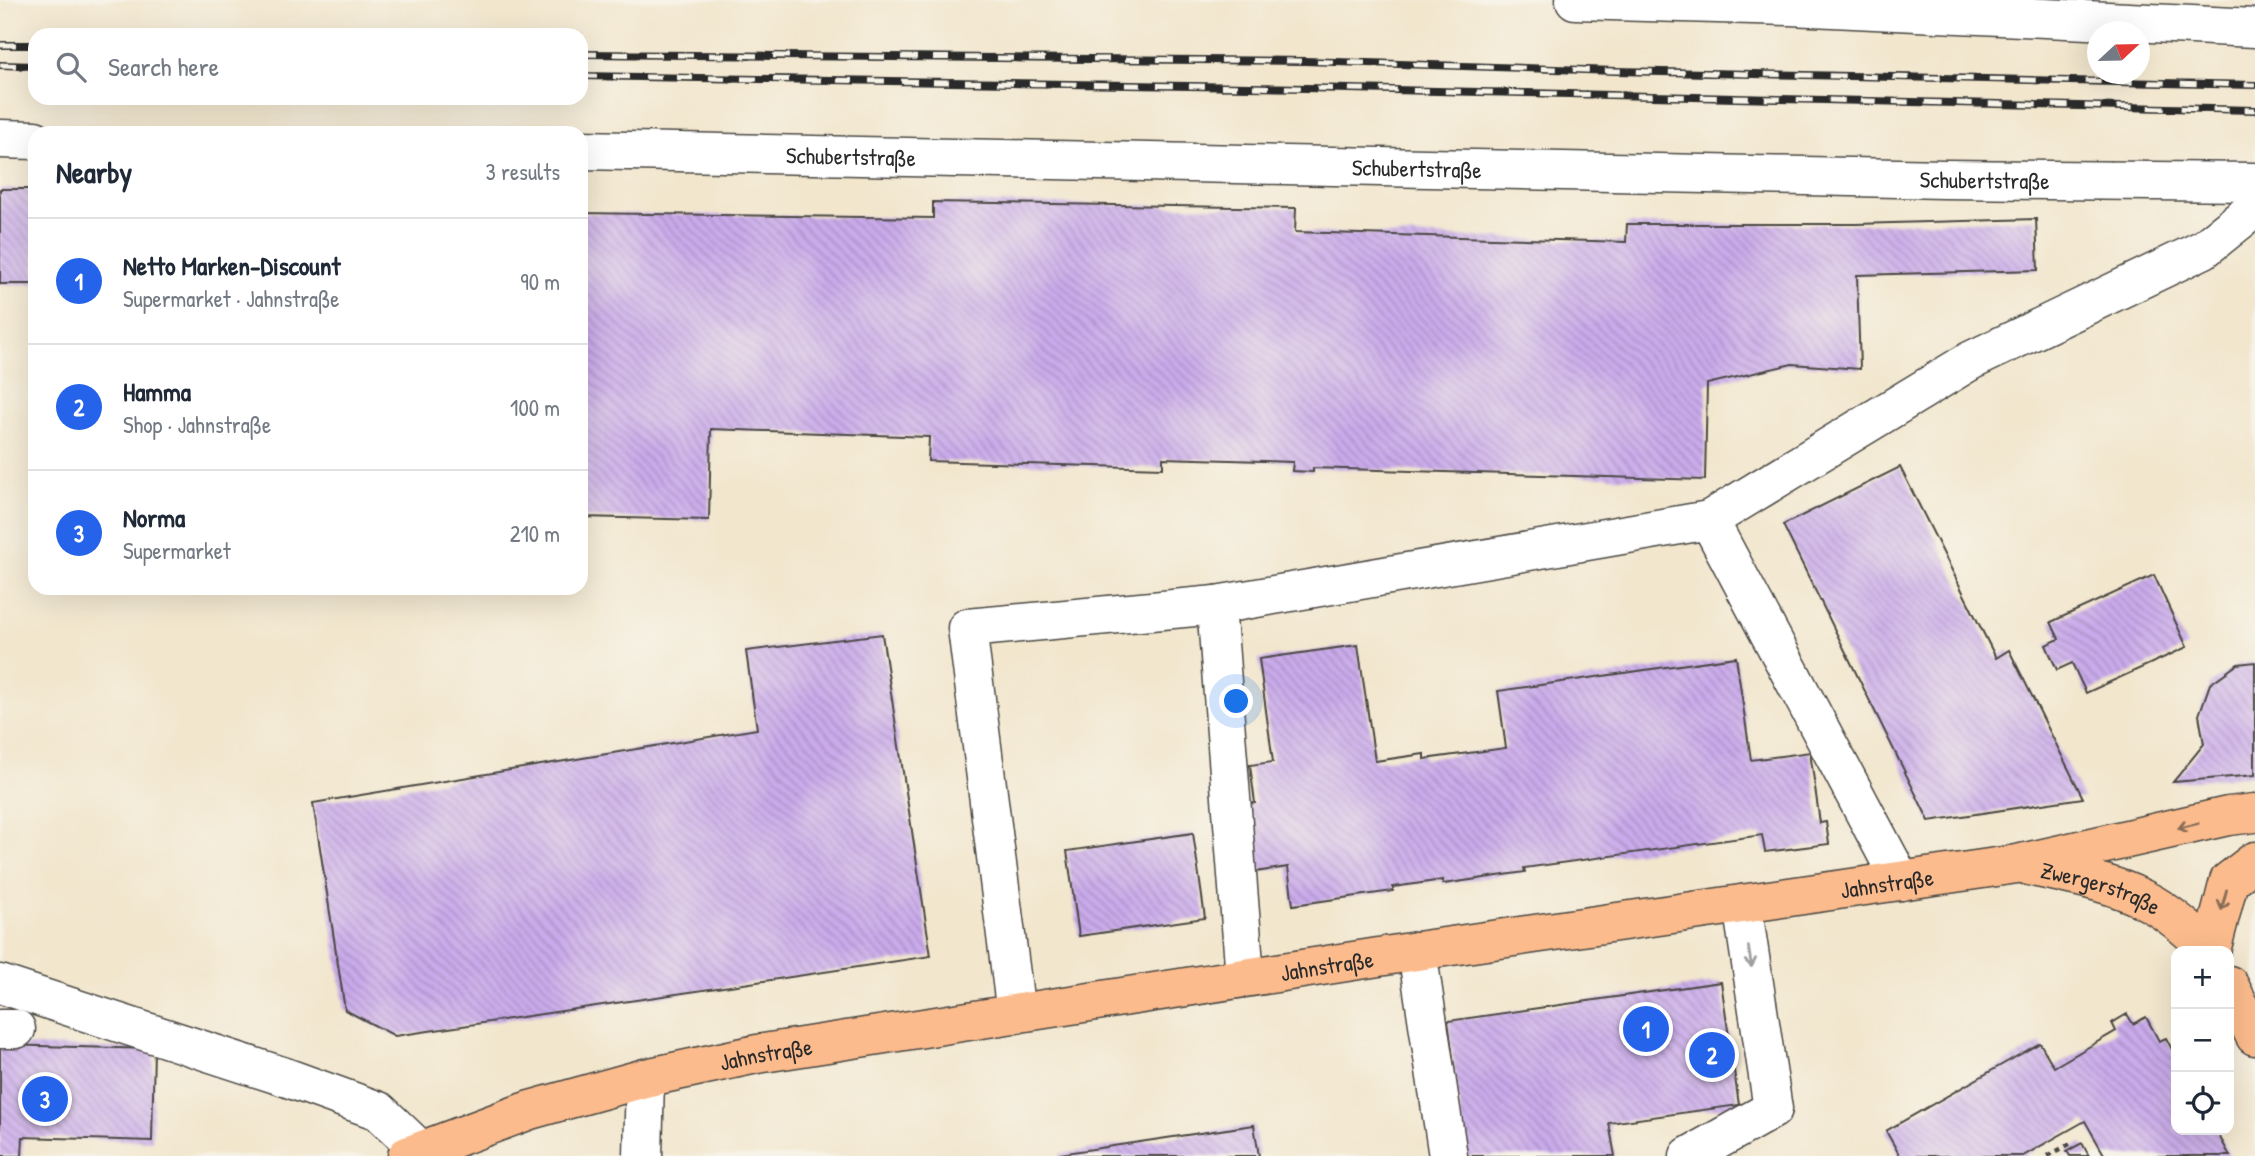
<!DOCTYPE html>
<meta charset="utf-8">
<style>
:root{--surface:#fff;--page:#f2f2f3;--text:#1f2937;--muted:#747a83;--line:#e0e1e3;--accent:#2563eb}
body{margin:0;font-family:"Patrick Hand",sans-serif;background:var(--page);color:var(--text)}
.controls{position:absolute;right:21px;bottom:21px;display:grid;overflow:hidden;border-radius:14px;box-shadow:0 7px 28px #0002}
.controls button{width:63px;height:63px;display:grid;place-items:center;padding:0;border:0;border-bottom:2px solid var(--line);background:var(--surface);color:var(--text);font:35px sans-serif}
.compass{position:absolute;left:2087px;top:21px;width:63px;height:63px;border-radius:50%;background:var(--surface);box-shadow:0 7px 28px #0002;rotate:68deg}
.you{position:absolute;left:1237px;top:702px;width:24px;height:24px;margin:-18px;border:5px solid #fff;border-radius:50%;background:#1a73e8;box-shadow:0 0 0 10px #1a73e833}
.badge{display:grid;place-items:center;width:46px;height:46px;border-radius:50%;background:var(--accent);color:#fff;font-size:23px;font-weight:700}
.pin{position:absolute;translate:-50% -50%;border:4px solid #fff;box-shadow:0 2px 7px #0006}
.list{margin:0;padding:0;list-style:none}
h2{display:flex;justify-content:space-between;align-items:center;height:91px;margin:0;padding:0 28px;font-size:30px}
h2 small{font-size:23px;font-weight:400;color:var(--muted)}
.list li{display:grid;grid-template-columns:46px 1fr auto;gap:21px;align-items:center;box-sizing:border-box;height:126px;padding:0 28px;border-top:2px solid var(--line)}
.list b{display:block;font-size:26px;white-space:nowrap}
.list p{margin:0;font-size:23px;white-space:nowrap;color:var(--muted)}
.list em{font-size:23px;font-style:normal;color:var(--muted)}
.icon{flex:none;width:38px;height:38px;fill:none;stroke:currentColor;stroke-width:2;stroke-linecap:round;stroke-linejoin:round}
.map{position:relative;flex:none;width:2255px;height:1156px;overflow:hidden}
.search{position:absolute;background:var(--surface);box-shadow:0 7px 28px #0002;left:28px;top:28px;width:560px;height:77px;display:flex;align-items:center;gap:18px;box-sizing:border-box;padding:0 24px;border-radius:21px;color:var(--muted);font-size:26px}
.panel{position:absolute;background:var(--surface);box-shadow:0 7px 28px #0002;left:28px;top:126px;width:560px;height:469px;border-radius:21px}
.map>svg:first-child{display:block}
</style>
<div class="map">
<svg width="2255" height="1156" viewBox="0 0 2255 1156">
<defs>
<pattern id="building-back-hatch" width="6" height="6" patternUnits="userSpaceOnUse" patternTransform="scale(1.75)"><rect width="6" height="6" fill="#caabec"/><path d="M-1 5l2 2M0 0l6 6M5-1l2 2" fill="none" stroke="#a48bbf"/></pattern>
</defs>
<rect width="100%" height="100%" fill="#f7f3e8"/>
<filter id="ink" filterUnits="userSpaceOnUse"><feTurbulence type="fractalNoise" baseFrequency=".0143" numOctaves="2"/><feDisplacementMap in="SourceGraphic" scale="14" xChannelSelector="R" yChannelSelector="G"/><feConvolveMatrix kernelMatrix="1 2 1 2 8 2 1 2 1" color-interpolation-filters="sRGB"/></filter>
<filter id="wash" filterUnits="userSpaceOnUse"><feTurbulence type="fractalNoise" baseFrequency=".00686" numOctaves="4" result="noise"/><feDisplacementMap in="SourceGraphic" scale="28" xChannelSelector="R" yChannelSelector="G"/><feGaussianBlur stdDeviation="1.57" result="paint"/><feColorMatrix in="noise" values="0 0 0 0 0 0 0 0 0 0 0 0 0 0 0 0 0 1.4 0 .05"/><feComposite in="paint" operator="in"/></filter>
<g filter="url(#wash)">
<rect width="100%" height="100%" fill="#f2e6cd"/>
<g id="blocks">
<g fill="url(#building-back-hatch)">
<rect x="0" y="189" width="35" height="95"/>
<path d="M933 202 1296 208 1295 232 1626 242 1627 224H1856L2036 219 2038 270 1857 275 1860 369 1792 364 1707 384 1705 480 1313 468V472L1292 471 1293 462 1163 458V468L928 461 929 437 711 429 709 520 581 517V213L933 218Z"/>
<path d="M1900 467 1996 658 2009 650 2083 798 1929 821 1783 525Z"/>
<path d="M2154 575 2187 647 2086 693 2072 663 2057 670 2046 645 2059 639 2051 622Z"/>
<path d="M882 634 931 956 395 1036 345 1010 313 803 757 729 746 651Z"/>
<path d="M1358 645 1375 761 1424 754V759L1506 748 1498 691 1736 657 1751 760 1810 752 1820 823 1826 822 1829 844 1765 852 1762 835 1524 868 1525 872 1443 884V880L1393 887V891L1293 905 1288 867 1255 872 1245 804 1255 803 1250 765 1273 762 1259 659Z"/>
<path d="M2255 662V775L2173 782 2204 744 2199 715 2210 684 2238 664Z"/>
<path d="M1193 833 1205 918 1079 936 1067 851Z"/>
<path d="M1721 982 1739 1105 1609 1123 1615 1156H1466L1448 1021Z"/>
<path d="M2127 1014 2133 1024 2146 1017 2159 1041 2166 1038 2176 1057V1130H2216L2230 1156H2105L2085 1121 2023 1156H1900L1886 1131 2040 1043 2054 1067 2116 1031 2112 1023Z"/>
<path d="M0 1045 154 1049 152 1141 23 1137 22 1156H0Z"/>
<path d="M1254 1125 1259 1156H1059V1154Z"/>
<path d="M2082 1143 2089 1156H2070L2067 1151Z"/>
</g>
</g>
</g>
<g filter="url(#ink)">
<use href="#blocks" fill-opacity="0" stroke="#494743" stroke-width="2"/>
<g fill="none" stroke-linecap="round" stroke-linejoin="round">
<g stroke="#494743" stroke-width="41">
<g id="minor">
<path d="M1575 0 1790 6 2255 28"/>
<path d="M0 139 35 140"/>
<path id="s1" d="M581 150 1944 179 2255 182"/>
<path d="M1709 520 1970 361 2204 249 2255 208"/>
<path d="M1216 605 1245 977"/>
<path d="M1417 951 1448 1156"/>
<path d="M0 984 285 1077 379 1111 420 1150"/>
<path d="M1016 1014 967 628 1216 605 1709 520 1901 881"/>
<path d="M0 1029H16"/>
<path d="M643 1156 645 1078"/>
<path d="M1689 1156 1773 1109 1742 904"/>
</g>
</g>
<g stroke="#494743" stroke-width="41">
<g id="major">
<path id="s2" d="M2029 866C2068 875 2107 881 2143 899 2168 911 2191 932 2211 951"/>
<path d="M2211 951 2229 881 2255 861"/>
<path d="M2229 985 2255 1036"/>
<path id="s3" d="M407 1156 530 1110 645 1078 757 1054 1417 951 2017 864 2228 816 2255 813"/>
</g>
</g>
<path stroke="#494743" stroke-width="4.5" stroke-dasharray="5 5" stroke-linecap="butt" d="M2048 1156 2073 1142"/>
<use href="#minor" stroke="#fff" stroke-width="38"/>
<use href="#major" stroke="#fbbb8c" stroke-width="38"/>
<g stroke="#2b2b2b" stroke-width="8">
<g id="rail">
<path d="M0 45H35"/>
<path d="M581 54 1304 61 1616 71 2255 85"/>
<path d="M0 65 35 66"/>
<path d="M581 76 1306 88 2255 110"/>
</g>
</g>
<use href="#rail" stroke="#f7f3e8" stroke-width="5" stroke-dasharray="16" stroke-linecap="butt"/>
</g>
<defs><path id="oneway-shaft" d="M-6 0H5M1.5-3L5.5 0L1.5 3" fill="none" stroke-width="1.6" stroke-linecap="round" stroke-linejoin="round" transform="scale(1.75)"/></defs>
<g stroke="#896c57">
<use href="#oneway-shaft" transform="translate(2188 826) rotate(166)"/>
<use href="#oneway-shaft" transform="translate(2224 900) rotate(104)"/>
</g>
<use stroke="#a0a0a0" href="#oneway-shaft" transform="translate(1750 957) rotate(81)"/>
</g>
<g text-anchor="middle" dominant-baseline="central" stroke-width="6" stroke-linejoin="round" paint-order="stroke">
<g font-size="23" fill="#2b2b2b" stroke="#f7f3e8">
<text stroke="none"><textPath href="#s1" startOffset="270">Schubertstraße</textPath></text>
<text stroke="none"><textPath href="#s1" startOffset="836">Schubertstraße</textPath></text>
<text stroke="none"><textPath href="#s1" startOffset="1404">Schubertstraße</textPath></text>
<text stroke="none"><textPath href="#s3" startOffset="1508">Jahnstraße</textPath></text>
<text stroke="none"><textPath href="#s2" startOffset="75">Zwergerstraße</textPath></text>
<text stroke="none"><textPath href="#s3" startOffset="942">Jahnstraße</textPath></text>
<text stroke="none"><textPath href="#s3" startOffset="374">Jahnstraße</textPath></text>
</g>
</g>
</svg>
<div class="controls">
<button>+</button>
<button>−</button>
<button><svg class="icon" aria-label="locate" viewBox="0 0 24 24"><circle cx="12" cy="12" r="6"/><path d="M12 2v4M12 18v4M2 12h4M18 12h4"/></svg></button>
</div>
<svg class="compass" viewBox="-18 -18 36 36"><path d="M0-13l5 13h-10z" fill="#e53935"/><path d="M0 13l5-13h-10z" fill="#747a83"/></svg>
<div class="you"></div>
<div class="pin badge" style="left:1646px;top:1029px">1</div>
<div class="pin badge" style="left:1712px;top:1055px">2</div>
<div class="pin badge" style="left:45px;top:1099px">3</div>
<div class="search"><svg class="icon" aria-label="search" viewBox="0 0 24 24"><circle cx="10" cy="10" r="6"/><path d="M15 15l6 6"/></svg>Search here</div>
<section class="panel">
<h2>Nearby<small>3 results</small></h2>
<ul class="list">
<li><span class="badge">1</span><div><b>Netto Marken-Discount</b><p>Supermarket · Jahnstraße</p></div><em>90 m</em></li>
<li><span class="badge">2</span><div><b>Hamma</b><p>Shop · Jahnstraße</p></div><em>100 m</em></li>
<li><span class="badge">3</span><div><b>Norma</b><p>Supermarket</p></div><em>210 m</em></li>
</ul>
</section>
</div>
